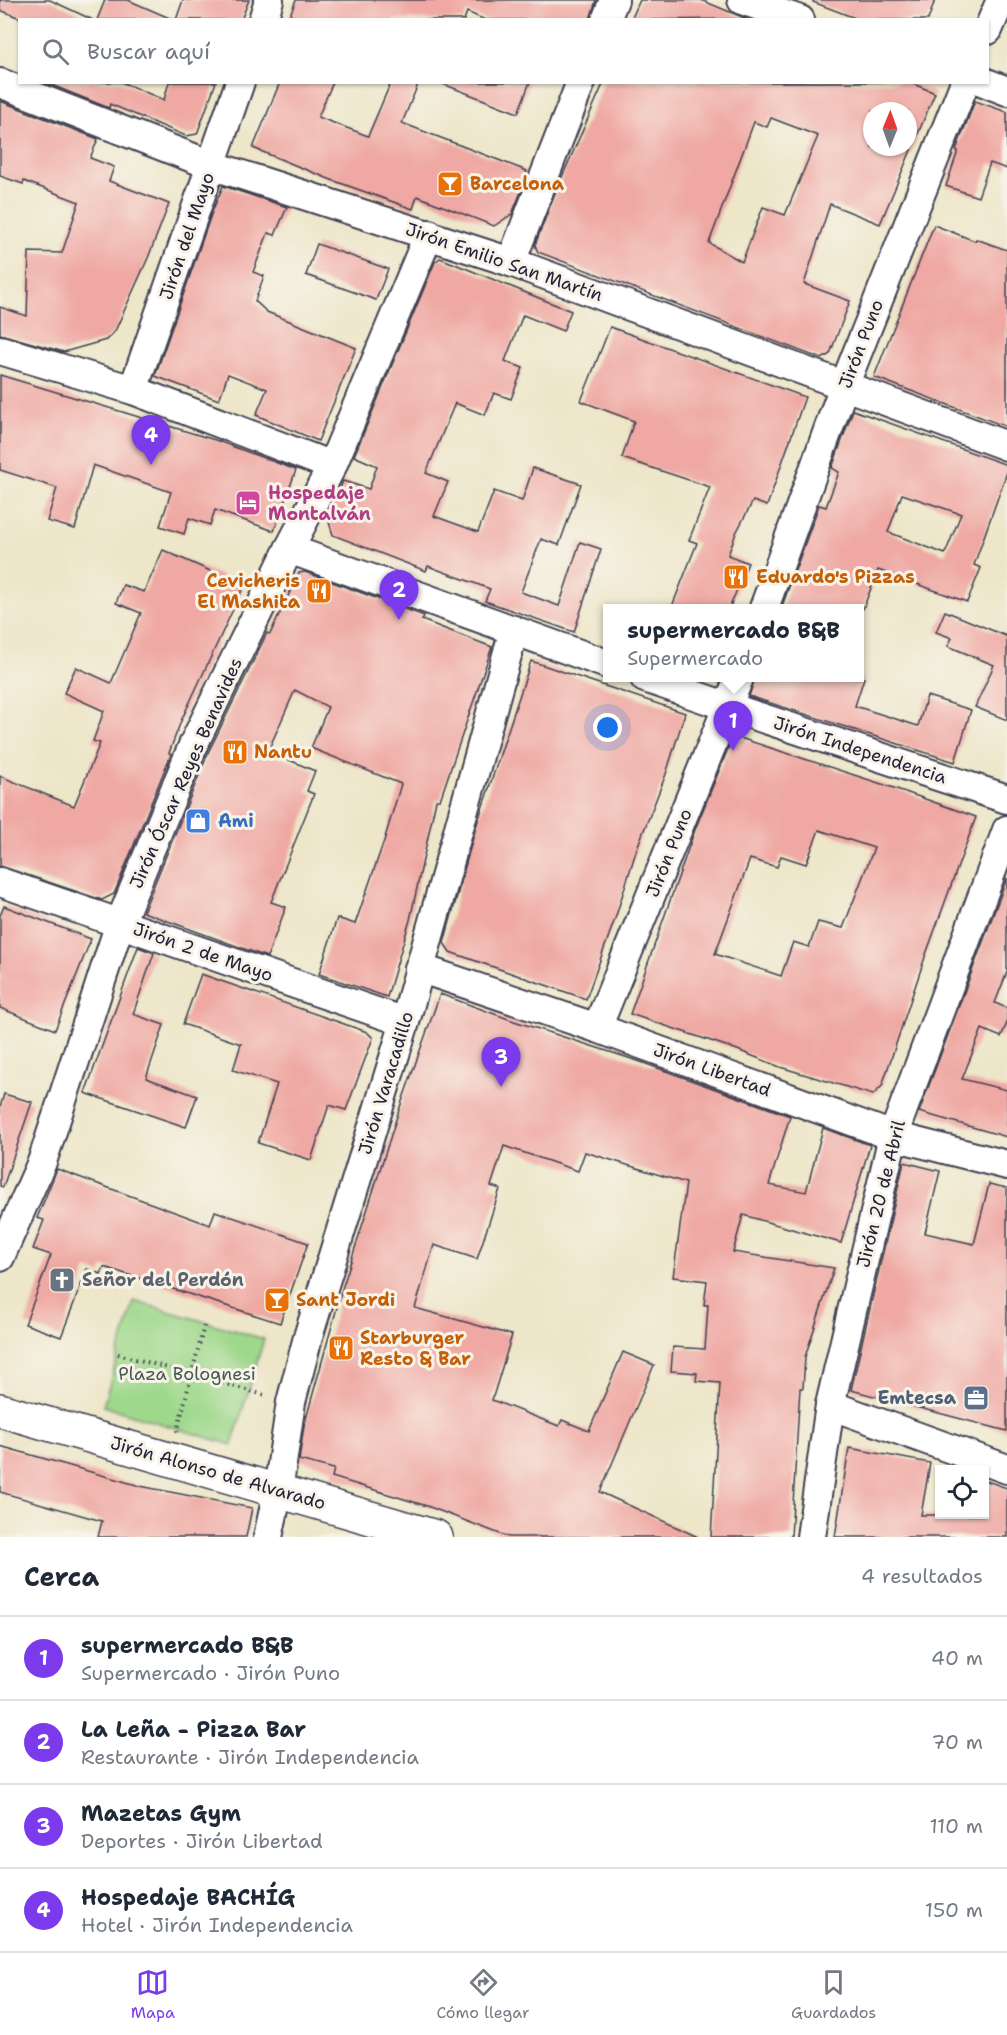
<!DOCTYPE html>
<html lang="es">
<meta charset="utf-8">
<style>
:root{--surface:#fff;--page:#f6f6f7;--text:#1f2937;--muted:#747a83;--line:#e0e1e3;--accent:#7c3aed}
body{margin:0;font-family:"Shantell Sans",sans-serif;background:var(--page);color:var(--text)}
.controls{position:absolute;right:18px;bottom:18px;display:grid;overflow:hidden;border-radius:0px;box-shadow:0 2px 4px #0004}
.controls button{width:54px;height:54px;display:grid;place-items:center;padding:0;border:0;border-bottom:2px solid var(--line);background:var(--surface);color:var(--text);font:30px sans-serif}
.compass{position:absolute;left:863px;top:102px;width:54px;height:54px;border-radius:50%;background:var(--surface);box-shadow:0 2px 4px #0004;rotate:1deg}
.you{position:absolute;left:608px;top:728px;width:21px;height:21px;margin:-15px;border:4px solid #fff;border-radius:50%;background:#1a73e8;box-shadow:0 0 0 9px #1a73e833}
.badge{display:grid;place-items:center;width:39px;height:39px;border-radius:50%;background:var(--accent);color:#fff;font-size:20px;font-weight:700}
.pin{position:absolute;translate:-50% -50px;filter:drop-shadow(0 2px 3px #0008)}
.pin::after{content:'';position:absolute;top:32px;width:21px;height:18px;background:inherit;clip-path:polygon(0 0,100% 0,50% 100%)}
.popup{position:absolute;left:603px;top:604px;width:261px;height:78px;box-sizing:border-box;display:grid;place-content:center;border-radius:0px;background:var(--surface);filter:drop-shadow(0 2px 4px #0005);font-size:20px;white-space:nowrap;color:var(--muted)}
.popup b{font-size:22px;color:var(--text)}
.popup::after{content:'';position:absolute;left:50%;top:100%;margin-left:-12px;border:12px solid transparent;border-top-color:var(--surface)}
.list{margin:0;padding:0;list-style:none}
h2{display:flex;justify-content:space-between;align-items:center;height:78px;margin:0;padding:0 24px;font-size:26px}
h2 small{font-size:20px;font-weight:400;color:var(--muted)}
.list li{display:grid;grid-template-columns:39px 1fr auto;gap:18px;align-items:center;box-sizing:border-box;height:84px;padding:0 24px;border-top:2px solid var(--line)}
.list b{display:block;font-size:22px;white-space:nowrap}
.list p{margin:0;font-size:20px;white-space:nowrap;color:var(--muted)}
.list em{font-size:20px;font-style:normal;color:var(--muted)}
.icon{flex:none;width:33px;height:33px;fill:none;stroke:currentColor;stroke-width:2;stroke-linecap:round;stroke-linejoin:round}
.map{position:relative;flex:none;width:1007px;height:1537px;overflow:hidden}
.search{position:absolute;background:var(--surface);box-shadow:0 2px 4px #0004;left:18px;right:18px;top:18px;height:66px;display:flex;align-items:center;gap:15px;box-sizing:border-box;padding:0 21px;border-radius:0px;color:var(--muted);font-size:22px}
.sheet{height:414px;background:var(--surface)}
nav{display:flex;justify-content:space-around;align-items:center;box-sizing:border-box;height:84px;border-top:2px solid var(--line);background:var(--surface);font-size:16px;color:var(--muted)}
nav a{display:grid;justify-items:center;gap:3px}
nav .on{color:var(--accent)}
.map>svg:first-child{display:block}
</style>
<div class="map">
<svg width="1007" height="1537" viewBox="0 0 1007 1537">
<rect width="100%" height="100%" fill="#f7f3e8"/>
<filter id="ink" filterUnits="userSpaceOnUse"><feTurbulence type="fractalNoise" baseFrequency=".0167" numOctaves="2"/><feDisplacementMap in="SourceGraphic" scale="12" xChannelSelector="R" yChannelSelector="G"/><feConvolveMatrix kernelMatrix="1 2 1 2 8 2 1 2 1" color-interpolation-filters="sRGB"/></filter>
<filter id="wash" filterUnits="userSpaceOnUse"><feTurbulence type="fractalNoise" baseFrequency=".008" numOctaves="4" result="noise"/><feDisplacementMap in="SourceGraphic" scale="24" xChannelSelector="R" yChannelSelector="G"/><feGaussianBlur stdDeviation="1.35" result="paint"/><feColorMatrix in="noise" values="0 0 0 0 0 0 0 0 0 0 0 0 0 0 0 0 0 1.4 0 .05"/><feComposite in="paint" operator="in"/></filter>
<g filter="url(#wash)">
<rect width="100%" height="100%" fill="#ede6c9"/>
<path fill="#9ed88b" stroke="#607d63" stroke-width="1.5" d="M134 1301 264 1339 232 1445 103 1406Z"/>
<g id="blocks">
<g fill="#efa8a3" fill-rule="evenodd">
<path d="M0 0H50L93 20H25L0 10Z"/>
<path d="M105 0H128L174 20H97Z"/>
<path d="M183 0H249L241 20H176Z"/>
<path d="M296 0H596L590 20H485L467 12 464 20H288Z"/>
<path d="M640 0H701L747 19 631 20Z"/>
<path d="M813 0H935L928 20H860L813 2Z"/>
<path d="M44 82H121L164 100 169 82H216L197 134 186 136 110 104 109 108Z"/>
<path d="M280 82H333L318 117 368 136 391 82H419L402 123 527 171 523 181 525 182 512 214 494 226 417 196 413 209 329 179 253 148Z"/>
<path d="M443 82H530L518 113 443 84Z"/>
<path d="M604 82H909L935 93 880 224 830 204 804 284 850 301 830 354 822 359 538 252 535 245 555 193ZM872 111H908V147H872ZM771 118 818 136 785 215 763 207 742 262 709 243 754 122 767 127Z"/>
<path d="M0 101 98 139 90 158 114 167 109 181 169 204 148 258 115 331 106 340 64 352 0 334V307L27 316 29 252 62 253 79 202 24 181 23 184 0 176Z"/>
<path d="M975 101 1007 112V169L990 163 978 197 946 186 958 151 956 150Z"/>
<path d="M223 186 287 207 275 235 268 233 253 272 264 276 255 301 267 312 356 348 318 441 256 415 267 389 228 374 219 400 155 376 212 212Z"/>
<path d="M934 225 975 241 976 239 1007 250V427L874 377Z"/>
<path d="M317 244 388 269 376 300 306 275Z"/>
<path d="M440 258 571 311 563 331 523 315 505 361 523 368 511 399 494 393 485 415 455 403 426 473 448 482 434 516 478 532 494 491 522 501 533 468 581 484 559 545 541 539 521 592 559 606 580 542 601 549 574 632 485 601 490 589 428 566 426 571 333 535 328 519 343 481 369 489 377 466 354 456 435 262Z"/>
<path d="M610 327 805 397 767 506 753 501 736 533 728 555 748 563 729 609H671L697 543 689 540 710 487 622 458 634 421 581 401Z"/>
<path d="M0 375 215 440 296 470 274 531 215 510 210 525 189 518 184 534 160 526 171 492 93 465 75 529 47 521 57 488 0 470Z"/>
<path d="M853 410 1007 465V472L974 565 981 568 967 602 878 570 863 609H781L819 505 826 507 839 472 832 468ZM902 494 961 514 945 554 888 532Z"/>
<path d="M163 550 244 586 181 721 169 753 171 754 114 894 102 900 0 866V776L74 806 100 743 93 741 104 711 64 693 76 667 111 683 141 613 116 603 123 585 144 592Z"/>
<path d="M305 572 411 611 424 616 422 620 492 647 440 800H436L410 920 387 997 319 974 337 918 355 924 384 841 401 784 311 748 328 707 295 690 268 751 315 771 307 791 314 794 271 902 286 907 267 957 143 912 209 751 267 633 270 634 299 573Z"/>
<path d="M945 611 1006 636 1007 634V720L975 707 994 665 948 646 952 638 936 632Z"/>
<path d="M531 661 685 713 666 774 637 848 616 916 586 999 450 952 444 943 476 827Z"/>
<path d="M755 678H864L855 706 918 726 927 696 971 710 955 762 749 696Z"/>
<path d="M740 738 894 788 976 817 925 957 882 1086 873 1095 780 1067 735 1049 630 1014 696 827 730 744ZM819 830 874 848 843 928 818 922 809 947 793 942 781 976 715 954 750 859 777 867 781 856 806 864Z"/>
<path d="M1007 878V972L995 1003 1007 1008V1023L1001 1037 982 1029 962 1079 1007 1090V1137L919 1112Z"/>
<path d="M4 906 91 939 55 1030 0 1008V916Z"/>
<path d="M138 947 154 953 133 1014 164 1025 146 1078 197 1096 186 1127 85 1093Z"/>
<path d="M201 974 367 1032 373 1038 346 1110 329 1105 311 1160 258 1143 277 1084 233 1070 241 1044 183 1024Z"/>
<path d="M440 994 514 1021 638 1061 790 1116 769 1185 806 1192 823 1128 870 1145 841 1243 743 1215 733 1252 834 1268 805 1357 803 1388H800L791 1537H711L720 1383 696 1381 697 1373 671 1371 673 1347 705 1349 708 1305H704L707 1281 673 1277 686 1183 585 1152 578 1171 504 1146 491 1186 500 1189 477 1259 434 1245 415 1308 512 1335 492 1400 559 1426 562 1420 589 1431 623 1352 654 1365 600 1492 698 1537H508L427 1506 332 1477 334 1469 299 1460 304 1426 343 1286 399 1110Z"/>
<path d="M4 1094 32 1102 3 1187 0 1186V1107Z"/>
<path d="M904 1162 940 1171 925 1233 974 1244 989 1184 1007 1188V1431L851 1390Z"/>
<path d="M57 1169 210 1225 215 1211 308 1243 280 1323 104 1267 101 1274 87 1269 61 1337 25 1324 51 1255 33 1249 44 1220 37 1218Z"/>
<path d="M0 1446 140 1486 252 1508 246 1537H98L102 1521 0 1492Z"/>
<path d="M849 1448 930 1463 921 1515H984V1480L1007 1488V1537H835Z"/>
</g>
</g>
</g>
<g filter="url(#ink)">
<use href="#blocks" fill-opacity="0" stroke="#403f50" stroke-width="1.5"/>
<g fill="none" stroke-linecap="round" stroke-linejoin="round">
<g stroke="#403f50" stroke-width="32">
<g id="minor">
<path d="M742 0 800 20"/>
<path d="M263 20 269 0"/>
<path d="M606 20 614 0"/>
<path d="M988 30 1001 0"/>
<path d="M984 82 1007 91"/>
<path d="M0 83 211 165 511 262 1007 446"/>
<path d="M511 262 581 82"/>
<path d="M0 350 133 390 332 466"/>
<path d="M133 390 240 82"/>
<path d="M289 549 607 664"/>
<path d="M764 608 844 386 965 82"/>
<path d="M645 678 729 707 1007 799"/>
<path d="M0 882 405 1022"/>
<path d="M419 968 597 1028 893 1136 1007 1165"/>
<path d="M597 1028 739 678"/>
<path d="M0 1257 42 1162 120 923 194 743 289 549 332 466 429 234"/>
<path d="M830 1405 1007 1469"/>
<path d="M268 1537 278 1491 291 1402 308 1337 405 1022 514 630"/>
<path d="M811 1537 830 1405 893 1136 1007 830"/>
</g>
</g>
<g stroke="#403f50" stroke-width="36">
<path id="major" d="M0 1410 436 1537"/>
</g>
<g stroke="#403f50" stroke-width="4" stroke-dasharray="1.5 4.5" stroke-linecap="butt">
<path d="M118 1354 268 1396"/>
<path d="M177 1432 205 1322"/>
</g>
<use href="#minor" stroke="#fff" stroke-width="28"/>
<use href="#major" stroke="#fff" stroke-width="33"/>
</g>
</g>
<defs>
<g id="bar-square" transform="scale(1.35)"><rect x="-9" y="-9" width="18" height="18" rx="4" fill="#e8710a" stroke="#f7f3e8"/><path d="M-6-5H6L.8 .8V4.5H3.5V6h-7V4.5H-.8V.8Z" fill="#fff"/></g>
<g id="hotel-square" transform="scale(1.35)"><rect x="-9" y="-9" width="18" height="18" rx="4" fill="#d1479c" stroke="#f7f3e8"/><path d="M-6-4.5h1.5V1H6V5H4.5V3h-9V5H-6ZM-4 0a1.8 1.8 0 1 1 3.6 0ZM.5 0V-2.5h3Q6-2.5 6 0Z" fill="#fff"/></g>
<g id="restaurant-square" transform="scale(1.35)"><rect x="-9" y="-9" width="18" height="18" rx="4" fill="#e8710a" stroke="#f7f3e8"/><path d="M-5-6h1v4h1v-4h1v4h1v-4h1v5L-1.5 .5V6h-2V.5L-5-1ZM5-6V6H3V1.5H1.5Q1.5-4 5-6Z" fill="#fff"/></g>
<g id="shop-square" transform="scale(1.35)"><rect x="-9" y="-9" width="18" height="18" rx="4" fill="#3f7fe0" stroke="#f7f3e8"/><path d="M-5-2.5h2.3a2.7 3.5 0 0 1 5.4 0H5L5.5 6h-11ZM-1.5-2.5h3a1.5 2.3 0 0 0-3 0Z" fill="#fff"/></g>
<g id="church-square" transform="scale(1.35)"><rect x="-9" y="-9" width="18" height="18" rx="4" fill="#6b7280" stroke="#f7f3e8"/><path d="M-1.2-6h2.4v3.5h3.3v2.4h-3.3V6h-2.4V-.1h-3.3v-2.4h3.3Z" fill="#fff"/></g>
<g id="office-square" transform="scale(1.35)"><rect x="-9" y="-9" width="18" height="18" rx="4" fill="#5c6f8a" stroke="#f7f3e8"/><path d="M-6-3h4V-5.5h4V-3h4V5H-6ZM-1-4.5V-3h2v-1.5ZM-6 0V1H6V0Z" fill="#fff"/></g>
</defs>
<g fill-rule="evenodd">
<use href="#bar-square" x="450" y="184"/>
<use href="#hotel-square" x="248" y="503"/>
<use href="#restaurant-square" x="736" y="577"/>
<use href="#restaurant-square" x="319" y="591"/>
<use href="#restaurant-square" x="235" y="752"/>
<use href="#shop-square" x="198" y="821"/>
<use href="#church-square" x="62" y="1280"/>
<use href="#bar-square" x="277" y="1300"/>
<use href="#restaurant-square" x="341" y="1348"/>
<use href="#office-square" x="976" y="1398"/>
</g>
<g text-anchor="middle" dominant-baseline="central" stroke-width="6" stroke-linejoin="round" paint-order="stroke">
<g font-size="18" font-weight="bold" fill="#c56008" stroke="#f7f3e8" text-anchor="start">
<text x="470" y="184">Barcelona</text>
<text x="756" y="577">Eduardo's Pizzas</text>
<text x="300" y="581" text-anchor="end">Cevicheris<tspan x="300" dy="21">El Mashita</tspan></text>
<text x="254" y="752">Nantu</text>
<text x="296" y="1300">Sant Jordi</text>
<text x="360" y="1338">Starburger<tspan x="360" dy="21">Resto &amp; Bar</tspan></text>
</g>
<g font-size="18" fill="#22223b" stroke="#f7f3e8">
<text transform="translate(187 236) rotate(-71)">Jirón del Mayo</text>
<text transform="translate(504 262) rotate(19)">Jirón Emilio San Martín</text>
<text transform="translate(861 344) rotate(-69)">Jirón Puno</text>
<text transform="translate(860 750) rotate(18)">Jirón Independencia</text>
<text transform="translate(186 773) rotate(-66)">Jirón Óscar Reyes Benavides</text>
<text transform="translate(669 853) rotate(-68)">Jirón Puno</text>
<text transform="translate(203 952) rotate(19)">Jirón 2 de Mayo</text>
<text transform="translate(712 1070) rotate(20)">Jirón Libertad</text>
<text transform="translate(386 1083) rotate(-73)">Jirón Varacadillo</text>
<text transform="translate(881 1194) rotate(-76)">Jirón 20 de Abril</text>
<text transform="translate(218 1473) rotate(16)">Jirón Alonso de Alvarado</text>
</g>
<g font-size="18" font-weight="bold" fill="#b23c85" stroke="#f7f3e8" text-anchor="start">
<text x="268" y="493">Hospedaje<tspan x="268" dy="21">Montalván</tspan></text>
</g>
<g font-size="18" font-weight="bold" fill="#366cbe" stroke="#f7f3e8" text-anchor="start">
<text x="218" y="821">Ami</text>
</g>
<g font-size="18" font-weight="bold" fill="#5b616d" stroke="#f7f3e8" text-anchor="start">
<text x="82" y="1280">Señor del Perdón</text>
</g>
<g font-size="18" fill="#475953" stroke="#f7f3e8">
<text x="187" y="1374">Plaza Bolognesi</text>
</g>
<g font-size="18" font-weight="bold" fill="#4e5e75" stroke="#f7f3e8" text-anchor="end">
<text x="956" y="1398">Emtecsa</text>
</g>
</g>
</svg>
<div class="controls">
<button><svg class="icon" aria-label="locate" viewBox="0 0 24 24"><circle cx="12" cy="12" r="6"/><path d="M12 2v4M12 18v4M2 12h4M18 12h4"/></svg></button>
</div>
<svg class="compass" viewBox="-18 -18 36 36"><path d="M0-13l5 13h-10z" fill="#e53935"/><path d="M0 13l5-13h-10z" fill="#747a83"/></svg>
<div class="you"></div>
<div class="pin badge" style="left:733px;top:751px">1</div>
<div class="popup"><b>supermercado B&amp;B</b>Supermercado</div>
<div class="pin badge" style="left:399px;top:620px">2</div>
<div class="pin badge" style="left:501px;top:1087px">3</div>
<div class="pin badge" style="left:151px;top:465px">4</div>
<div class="search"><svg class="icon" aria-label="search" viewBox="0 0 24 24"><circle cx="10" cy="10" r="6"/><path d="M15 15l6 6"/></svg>Buscar aquí</div>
</div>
<section class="sheet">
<h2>Cerca<small>4 resultados</small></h2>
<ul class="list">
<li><span class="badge">1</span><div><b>supermercado B&amp;B</b><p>Supermercado · Jirón Puno</p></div><em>40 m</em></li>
<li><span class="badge">2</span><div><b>La Leña - Pizza Bar</b><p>Restaurante · Jirón Independencia</p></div><em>70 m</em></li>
<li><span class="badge">3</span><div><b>Mazetas Gym</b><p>Deportes · Jirón Libertad</p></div><em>110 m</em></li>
<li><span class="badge">4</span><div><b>Hospedaje BACHÍG</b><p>Hotel · Jirón Independencia</p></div><em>150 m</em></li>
</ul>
</section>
<nav>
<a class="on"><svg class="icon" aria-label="map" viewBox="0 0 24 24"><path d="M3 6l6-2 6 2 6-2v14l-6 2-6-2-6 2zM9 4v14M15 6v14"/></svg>Mapa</a>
<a><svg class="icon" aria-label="directions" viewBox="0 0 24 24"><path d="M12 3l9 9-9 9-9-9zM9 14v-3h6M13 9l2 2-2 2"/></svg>Cómo llegar</a>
<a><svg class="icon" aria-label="saved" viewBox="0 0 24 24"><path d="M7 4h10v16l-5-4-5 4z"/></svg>Guardados</a>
</nav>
